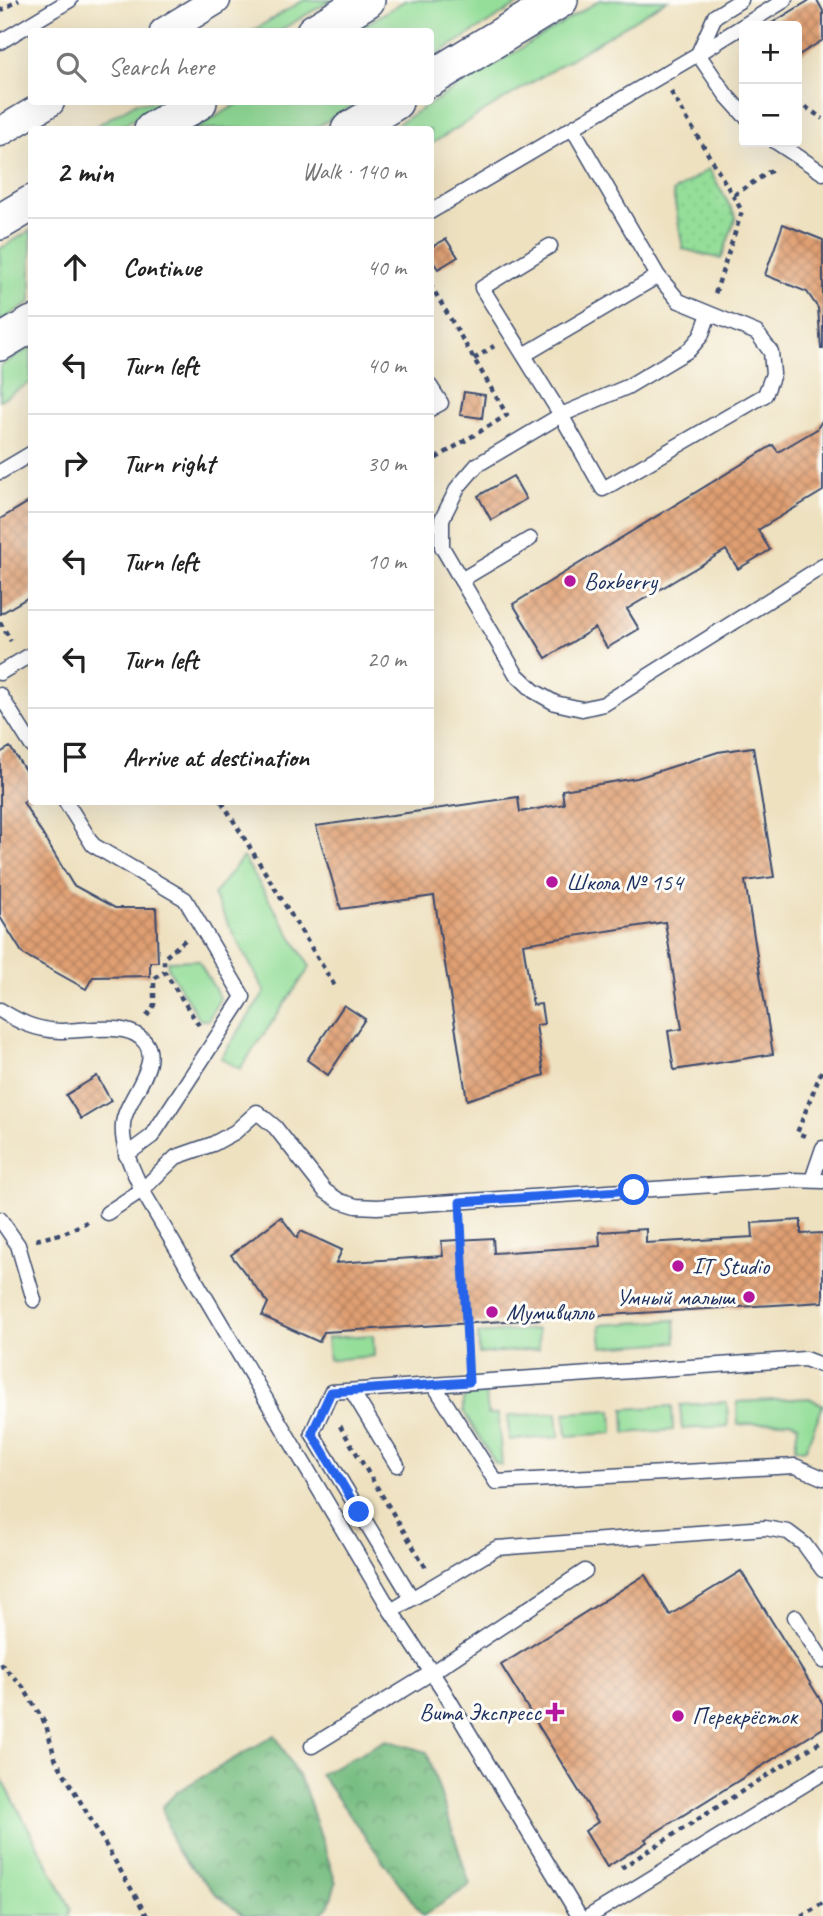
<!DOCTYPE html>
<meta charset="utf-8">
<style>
:root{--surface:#fff;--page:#f6f6f6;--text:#222;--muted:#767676;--line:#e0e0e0}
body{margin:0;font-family:Caveat,sans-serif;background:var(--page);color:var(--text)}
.controls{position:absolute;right:21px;top:21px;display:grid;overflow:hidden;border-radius:7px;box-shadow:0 7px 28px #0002}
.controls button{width:63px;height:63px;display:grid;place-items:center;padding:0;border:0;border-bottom:2px solid var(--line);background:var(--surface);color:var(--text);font:35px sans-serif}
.stop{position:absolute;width:21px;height:21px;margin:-16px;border:5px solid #2563eb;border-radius:50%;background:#fff}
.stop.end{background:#2563eb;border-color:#fff;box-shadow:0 2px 7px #0008}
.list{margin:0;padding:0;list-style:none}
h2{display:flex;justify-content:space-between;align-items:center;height:91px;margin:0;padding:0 28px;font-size:30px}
h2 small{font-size:23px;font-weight:400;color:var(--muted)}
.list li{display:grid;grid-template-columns:46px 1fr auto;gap:21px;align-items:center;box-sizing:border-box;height:98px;padding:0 28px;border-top:2px solid var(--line)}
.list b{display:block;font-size:26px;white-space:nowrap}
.list em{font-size:23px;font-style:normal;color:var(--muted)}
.icon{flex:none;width:38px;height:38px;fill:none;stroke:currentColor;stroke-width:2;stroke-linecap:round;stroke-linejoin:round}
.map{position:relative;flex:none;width:823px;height:1916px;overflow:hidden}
.search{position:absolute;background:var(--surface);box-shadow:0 7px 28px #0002;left:28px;top:28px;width:406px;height:77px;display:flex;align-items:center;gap:18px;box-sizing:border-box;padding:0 24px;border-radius:7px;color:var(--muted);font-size:26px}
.panel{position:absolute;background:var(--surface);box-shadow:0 7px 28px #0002;left:28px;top:126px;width:406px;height:679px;border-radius:7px}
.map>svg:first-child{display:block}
</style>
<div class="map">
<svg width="823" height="1916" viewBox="0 0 823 1916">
<defs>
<pattern id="forest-crowns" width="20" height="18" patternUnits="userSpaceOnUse" patternTransform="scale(1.75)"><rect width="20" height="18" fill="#77bd81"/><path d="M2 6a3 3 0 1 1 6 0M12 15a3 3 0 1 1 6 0" fill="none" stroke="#619a6d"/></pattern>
<pattern id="park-dots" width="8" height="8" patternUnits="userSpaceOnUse" patternTransform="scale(1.75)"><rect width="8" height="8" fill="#94de99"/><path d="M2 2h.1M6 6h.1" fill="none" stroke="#7fbf86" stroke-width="1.8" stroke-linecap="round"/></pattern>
<pattern id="building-cross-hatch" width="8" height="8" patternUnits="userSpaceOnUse" patternTransform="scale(1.75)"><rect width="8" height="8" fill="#e09f71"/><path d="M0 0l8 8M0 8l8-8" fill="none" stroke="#b58260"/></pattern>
</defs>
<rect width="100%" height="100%" fill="#fdfcf7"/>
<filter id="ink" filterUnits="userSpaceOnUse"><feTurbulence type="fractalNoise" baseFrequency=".0143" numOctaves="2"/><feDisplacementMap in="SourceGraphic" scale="14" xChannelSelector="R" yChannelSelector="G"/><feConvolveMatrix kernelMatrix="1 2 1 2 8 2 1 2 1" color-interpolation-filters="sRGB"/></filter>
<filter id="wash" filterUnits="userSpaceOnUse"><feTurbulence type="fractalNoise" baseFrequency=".00686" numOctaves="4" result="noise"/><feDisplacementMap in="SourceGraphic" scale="28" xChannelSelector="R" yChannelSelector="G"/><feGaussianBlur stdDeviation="1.57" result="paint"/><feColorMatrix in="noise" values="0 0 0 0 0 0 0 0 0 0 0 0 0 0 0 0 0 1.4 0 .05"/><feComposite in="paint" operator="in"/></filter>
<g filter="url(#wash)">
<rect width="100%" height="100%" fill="#eee1c0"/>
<g fill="#94de99" stroke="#58867c" stroke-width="2">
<path d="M304 0H331L279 31H252Z"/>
<path d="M406 0H525L431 58 430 32 355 31Z"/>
<path d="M600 0H667L431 144 430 130 389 129Z"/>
<path d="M137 102H163L116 129H91Z"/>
<path d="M241 102H359L313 129H195Z"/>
<path d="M31 230V302L0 321V249Z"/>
<path d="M31 347V382L0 400V366Z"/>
<path d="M243 857 310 967 240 1069 221 1058 265 992 213 895Z"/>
<path d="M198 960 220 998 208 1020H200L168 968V961Z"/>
<path d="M675 1320 676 1342 602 1347 600 1325Z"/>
<path d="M538 1329 539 1349 479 1354 478 1334Z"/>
<path d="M373 1335 374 1356 329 1360 327 1338Z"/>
<path d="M471 1393 486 1394 488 1415 498 1414 502 1466 495 1463 463 1411V1400Z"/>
<path d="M809 1398 823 1405 806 1448 801 1449 795 1448 798 1425 791 1421 738 1425 737 1402Z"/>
<path d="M727 1402 728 1426 682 1429 680 1405Z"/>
<path d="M672 1406 673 1430 625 1433 624 1409Z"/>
<path d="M612 1410 613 1433 567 1436 565 1413Z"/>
<path d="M557 1413 559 1437 509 1440 508 1416Z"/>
<path d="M0 1775 71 1908 69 1916H0Z"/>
</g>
<g fill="url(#forest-crowns)" stroke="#497670" stroke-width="2">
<path d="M275 1735 305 1789 336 1883 328 1908 317 1916H244L216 1894 175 1849 162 1807 178 1791Z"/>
<path d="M386 1740 427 1752 470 1885 423 1916 320 1774Z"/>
</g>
<path fill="url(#park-dots)" stroke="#58867c" stroke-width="2" d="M709 169 736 217 721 259 683 249 673 192Z"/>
<g id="blocks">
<g fill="url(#building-cross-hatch)">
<path d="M810 0H817L823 11V40L797 56V26H767Z"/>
<path d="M783 224 823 240V349H821L818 308 807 292 765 275Z"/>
<path d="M446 239 458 257 438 269 430 257V248Z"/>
<path d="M464 392 485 395 482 418 460 415Z"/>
<path d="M823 419V491L758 530 770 550 738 569 726 550 627 609 639 629 607 648 595 628 546 658 513 604 773 445 778 452 817 429Z"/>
<path d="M513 476 526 499 491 520 478 496Z"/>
<path d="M32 500V595L0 614V519Z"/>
<path d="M10 747 32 781V796L23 802 73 885 115 908H156L158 962H150V976L93 977 86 989 23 954 0 917V753Z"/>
<path d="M753 747 774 877 745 881 773 1054 674 1070 668 1031 682 1029 665 922 523 944 533 1005 541 1004 544 1024 536 1025 544 1075 467 1100 434 896 341 909 316 826 518 797 520 812 564 804 562 790 637 778 718 752Z"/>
<path d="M344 1005 365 1019 328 1075 307 1060Z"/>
<path d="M97 1076 111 1101 81 1119 66 1095Z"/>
<path d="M281 1217 297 1238 301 1231 342 1250 336 1263 443 1256 441 1241 493 1238 494 1253 600 1246 599 1232 646 1229V1243L753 1237 752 1223 801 1220V1234L823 1233V1302L324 1332 319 1342 262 1316 268 1303 231 1255Z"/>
<path d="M741 1571 823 1704V1728L645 1839 647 1842 607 1867 585 1831 598 1822 501 1665 645 1575 670 1615Z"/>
</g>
</g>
</g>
<g filter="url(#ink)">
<use href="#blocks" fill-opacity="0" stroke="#3b4a6d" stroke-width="2"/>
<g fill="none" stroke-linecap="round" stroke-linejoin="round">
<g stroke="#3b4a6d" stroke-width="17">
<g id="service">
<path d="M0 42 70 0"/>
<path d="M744 115 726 95 698 54 785 0"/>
<path d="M573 129 658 276 679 301 757 333 771 352 773 374 765 395 603 489 561 415 477 465 458 487 442 519V547L516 674 534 691 555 703 582 709 604 704 823 566"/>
<path d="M776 142 823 173"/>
<path d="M430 212 698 54 715 16 741 0"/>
<path d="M550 246 482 288 561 415 627 387 689 350 701 336 709 314"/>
<path d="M524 355 658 276"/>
<path d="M430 386 441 403 430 409"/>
<path d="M0 472 32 453"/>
<path d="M461 580 530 539"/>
<path d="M0 673 32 654"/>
<path d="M0 695 32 746"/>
<path d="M66 802 93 845 185 899 243 997 152 1136 126 1155"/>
<path d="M0 1010C19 1022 36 1030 60 1031 80 1031 117 1024 135 1034 173 1055 125 1097 123 1124 121 1148 133 1170 142 1190L391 1611 442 1688 579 1916"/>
<path d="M812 1180 823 1148"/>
<path d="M107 1213 142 1190 176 1157 213 1144 235 1132 257 1112 275 1127 325 1191 340 1201 356 1206 377 1207 790 1180 823 1181"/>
<path d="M0 1219 18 1245 34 1300"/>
<path d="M434 1385 496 1482 795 1466 823 1478"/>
<path d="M352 1391 397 1465"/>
<path d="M411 1597 312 1433 331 1392 805 1359 823 1366"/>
<path d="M391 1611 497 1548 765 1528 788 1532 804 1544 823 1570"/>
<path d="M795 1617 823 1661"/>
<path d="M312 1746 431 1673 585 1571"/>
<path d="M590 1916 823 1773"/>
</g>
</g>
<g stroke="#3b4a6d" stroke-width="31">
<g id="minor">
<path d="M164 32 216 0"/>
<path d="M0 132 50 102"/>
</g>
</g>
<g stroke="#3b4a6d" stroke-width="38">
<g id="tertiary">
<path d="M314 32 367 0"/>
<path d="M430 79 560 0"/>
<path d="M152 130 199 102"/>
<path d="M349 130 395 102"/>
<path d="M0 222 32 203"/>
<path d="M0 343 32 324"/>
</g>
</g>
<g stroke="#3b4a6d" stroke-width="4.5" stroke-dasharray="5 5" stroke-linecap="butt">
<path d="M0 11 19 0"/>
<path d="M671 92 742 211 715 294"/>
<path d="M797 101 823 119"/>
<path d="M734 195 775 168"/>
<path d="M430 284 507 415 430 462"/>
<path d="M474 359 494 346"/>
<path d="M0 622 11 641"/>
<path d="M222 802 336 988"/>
<path d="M185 940 164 958V971L200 1027"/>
<path d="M147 1016 154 1005V979L164 971"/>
<path d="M805 1136 797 1133 823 1067"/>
<path d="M461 1223 468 1361"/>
<path d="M36 1240 64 1233 87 1222"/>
<path d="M340 1426 426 1568"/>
<path d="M0 1663 23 1687 46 1725 55 1758 147 1916"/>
<path d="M621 1868 823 1740"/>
<path d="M801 1916 823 1903"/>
</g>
<use href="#service" stroke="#fff" stroke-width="14"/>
<use href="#minor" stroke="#fff" stroke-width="28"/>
<use href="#tertiary" stroke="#fff" stroke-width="35"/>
</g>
</g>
<g fill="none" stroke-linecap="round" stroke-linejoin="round" filter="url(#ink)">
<path stroke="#2563eb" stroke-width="9" d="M359 1512 312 1433 331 1392 469 1382 460 1202 634 1190"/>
</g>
<g fill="#b5179e" stroke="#fdfcf7" stroke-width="2.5">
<circle cx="570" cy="581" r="7"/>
<circle cx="552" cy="882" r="7"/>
<circle cx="678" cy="1266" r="7"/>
<circle cx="749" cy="1297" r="7"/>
<circle cx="492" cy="1312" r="7"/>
<path d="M551.5 1701.5h7v7h7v7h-7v7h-7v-7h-7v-7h7z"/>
<circle cx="678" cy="1716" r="7"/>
</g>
<g text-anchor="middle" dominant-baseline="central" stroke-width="6" stroke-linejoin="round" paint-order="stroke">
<g font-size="24" fill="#1b2f5e" stroke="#fdfcf7" text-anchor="start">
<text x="584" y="581">Boxberry</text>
<text x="566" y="882">Школа № 154</text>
<text x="692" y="1266">IT Studio</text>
<text x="735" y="1297" text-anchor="end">Умный малыш</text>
<text x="506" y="1312">Мумивилль</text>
<text x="541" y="1712" text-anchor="end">Вита Экспресс</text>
<text x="692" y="1716">Перекрёсток</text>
</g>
</g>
</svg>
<div class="controls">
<button>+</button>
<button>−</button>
</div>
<div class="stop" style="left:634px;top:1190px"></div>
<div class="stop end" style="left:359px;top:1512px"></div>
<div class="search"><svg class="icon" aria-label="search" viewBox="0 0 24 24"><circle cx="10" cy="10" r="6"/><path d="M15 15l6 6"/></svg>Search here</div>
<section class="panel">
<h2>2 min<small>Walk · 140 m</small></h2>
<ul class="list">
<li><svg class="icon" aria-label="ahead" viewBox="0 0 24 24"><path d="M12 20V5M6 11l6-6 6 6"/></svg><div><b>Continue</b></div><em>40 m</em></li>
<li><svg class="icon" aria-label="left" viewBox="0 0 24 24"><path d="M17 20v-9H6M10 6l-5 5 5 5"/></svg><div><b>Turn left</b></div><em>40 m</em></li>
<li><svg class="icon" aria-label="right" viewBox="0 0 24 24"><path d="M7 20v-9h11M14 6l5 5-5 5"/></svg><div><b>Turn right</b></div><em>30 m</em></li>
<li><svg class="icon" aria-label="left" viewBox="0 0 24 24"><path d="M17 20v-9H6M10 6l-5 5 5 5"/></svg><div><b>Turn left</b></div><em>10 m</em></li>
<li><svg class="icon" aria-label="left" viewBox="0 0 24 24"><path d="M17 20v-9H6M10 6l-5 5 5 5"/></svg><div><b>Turn left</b></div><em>20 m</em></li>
<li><svg class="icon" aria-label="arrive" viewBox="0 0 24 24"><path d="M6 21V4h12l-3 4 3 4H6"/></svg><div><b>Arrive at destination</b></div></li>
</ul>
</section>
</div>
